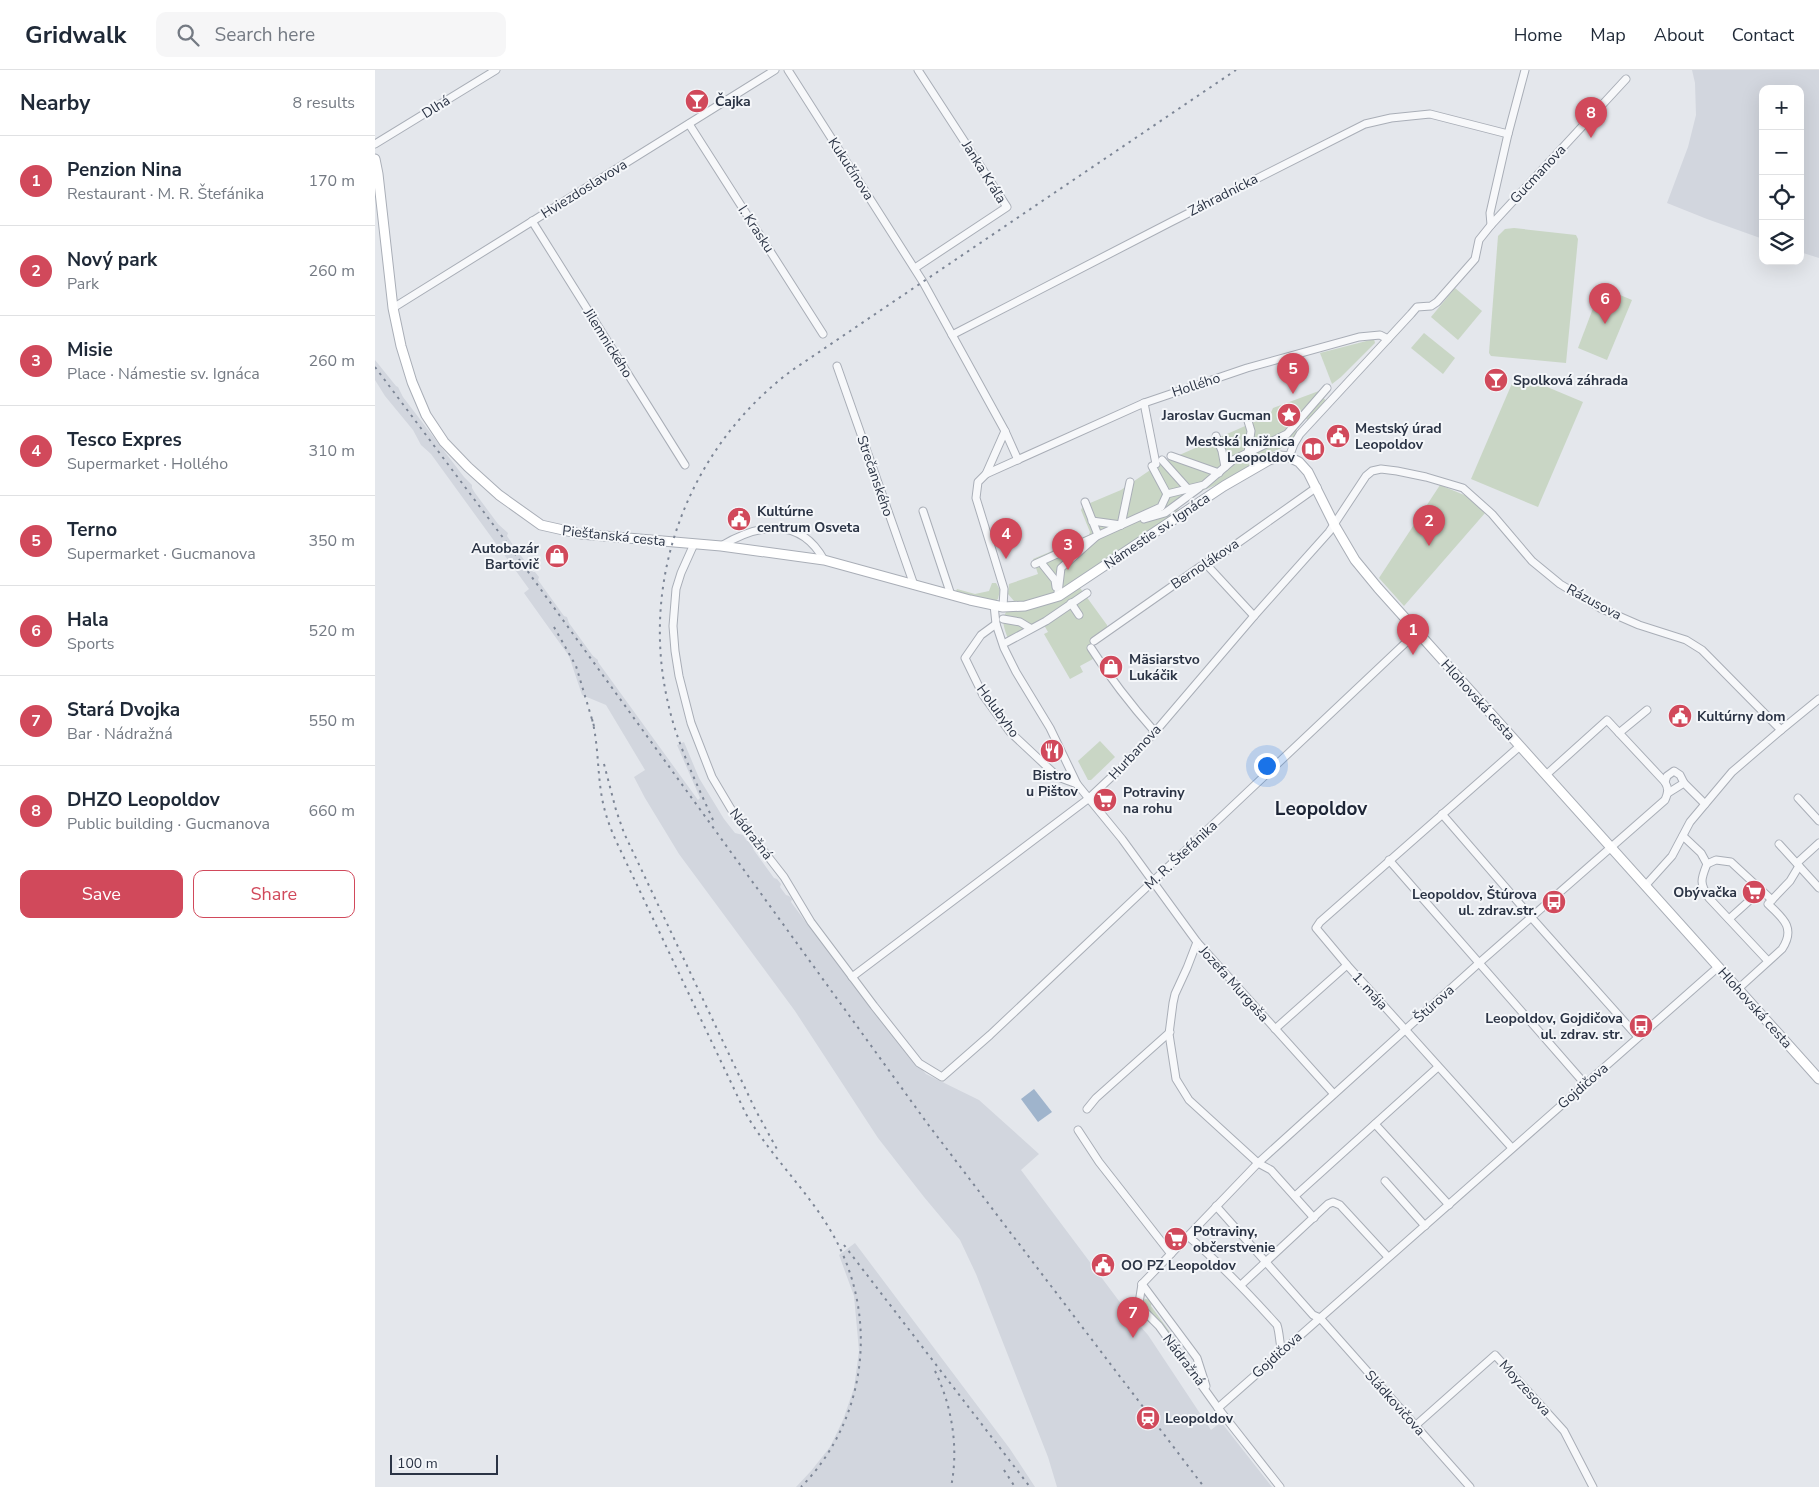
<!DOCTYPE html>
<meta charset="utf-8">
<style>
:root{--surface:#fff;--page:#f6f6f7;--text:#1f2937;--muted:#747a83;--line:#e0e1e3;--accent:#d1495b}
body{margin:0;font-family:"Nunito Sans",sans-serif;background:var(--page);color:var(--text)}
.controls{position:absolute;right:15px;top:15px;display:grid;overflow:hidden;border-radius:10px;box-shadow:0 5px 20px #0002}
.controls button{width:45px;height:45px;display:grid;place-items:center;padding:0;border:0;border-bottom:1px solid var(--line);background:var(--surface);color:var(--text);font:25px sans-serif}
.scale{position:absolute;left:15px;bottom:12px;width:108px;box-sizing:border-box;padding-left:5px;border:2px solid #2b3445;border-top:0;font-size:14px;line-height:18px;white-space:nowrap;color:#2b3445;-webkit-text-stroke:4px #f4f6f9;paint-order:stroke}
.you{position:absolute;left:891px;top:695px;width:18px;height:18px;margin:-12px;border:4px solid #fff;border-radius:50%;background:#1a73e8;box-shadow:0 0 0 8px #1a73e833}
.badge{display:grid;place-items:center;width:32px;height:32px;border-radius:50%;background:var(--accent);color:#fff;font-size:16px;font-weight:700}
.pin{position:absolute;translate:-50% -41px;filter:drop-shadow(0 1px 2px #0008)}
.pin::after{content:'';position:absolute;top:26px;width:18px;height:15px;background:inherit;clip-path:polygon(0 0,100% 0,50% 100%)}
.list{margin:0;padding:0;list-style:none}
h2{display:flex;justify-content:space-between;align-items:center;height:65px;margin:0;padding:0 20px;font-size:21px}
h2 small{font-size:16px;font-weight:400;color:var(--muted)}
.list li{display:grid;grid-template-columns:32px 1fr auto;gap:15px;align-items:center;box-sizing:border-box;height:90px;padding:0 20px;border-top:1px solid var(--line)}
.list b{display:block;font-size:19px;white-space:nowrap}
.list p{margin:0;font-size:16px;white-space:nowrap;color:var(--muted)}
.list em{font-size:16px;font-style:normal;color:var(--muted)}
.actions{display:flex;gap:10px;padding:15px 20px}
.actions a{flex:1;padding:11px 0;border:1px solid var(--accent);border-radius:10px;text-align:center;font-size:18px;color:var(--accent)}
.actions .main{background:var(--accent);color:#fff}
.icon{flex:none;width:28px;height:28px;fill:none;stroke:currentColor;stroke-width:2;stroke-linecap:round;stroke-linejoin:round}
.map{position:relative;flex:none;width:1444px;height:1417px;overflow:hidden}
header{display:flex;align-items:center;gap:30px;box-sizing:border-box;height:70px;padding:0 25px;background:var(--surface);border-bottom:1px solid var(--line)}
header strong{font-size:24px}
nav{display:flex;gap:28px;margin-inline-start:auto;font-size:18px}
.search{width:350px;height:45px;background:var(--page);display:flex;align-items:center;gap:12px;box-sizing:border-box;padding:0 18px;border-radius:10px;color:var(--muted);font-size:19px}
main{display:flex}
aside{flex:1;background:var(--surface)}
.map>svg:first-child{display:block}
</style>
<header>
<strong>Gridwalk</strong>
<div class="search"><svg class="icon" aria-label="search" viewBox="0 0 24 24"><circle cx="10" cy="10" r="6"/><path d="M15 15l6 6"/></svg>Search here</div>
<nav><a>Home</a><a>Map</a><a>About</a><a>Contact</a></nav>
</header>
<main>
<aside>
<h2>Nearby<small>8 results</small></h2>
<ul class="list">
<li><span class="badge">1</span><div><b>Penzion Nina</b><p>Restaurant · M. R. Štefánika</p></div><em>170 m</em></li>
<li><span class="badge">2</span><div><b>Nový park</b><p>Park</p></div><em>260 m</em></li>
<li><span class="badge">3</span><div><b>Misie</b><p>Place · Námestie sv. Ignáca</p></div><em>260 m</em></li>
<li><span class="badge">4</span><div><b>Tesco Expres</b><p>Supermarket · Hollého</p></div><em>310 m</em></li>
<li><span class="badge">5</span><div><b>Terno</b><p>Supermarket · Gucmanova</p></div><em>350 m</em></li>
<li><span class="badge">6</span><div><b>Hala</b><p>Sports</p></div><em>520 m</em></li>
<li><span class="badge">7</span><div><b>Stará Dvojka</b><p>Bar · Nádražná</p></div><em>550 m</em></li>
<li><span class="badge">8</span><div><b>DHZO Leopoldov</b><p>Public building · Gucmanova</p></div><em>660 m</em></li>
</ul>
<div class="actions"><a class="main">Save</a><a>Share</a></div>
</aside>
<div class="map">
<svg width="1444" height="1417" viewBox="0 0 1444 1417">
<rect width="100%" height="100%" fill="#e4e7ec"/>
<g fill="#d2d6de">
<path d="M1317 0H1444V188L1425 182V19H1388V169L1332 149 1292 133 1313 77 1321 45 1320 13Z"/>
<path d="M0 290 21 316 23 317 28 327 89 407 97 415V418L100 423 123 454 133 463 132 466 136 472 158 502H160L164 507 163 510 189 546 192 547 194 553 218 586 223 590V592L323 730 325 728 302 675 309 672 324 708 349 749 360 763 368 765 372 771H375L379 777 378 779 399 808 402 809 406 814 405 817 411 825 414 826 417 829 416 832 430 851H432L526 976 551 1004 604 1030 664 1084 646 1100 750 1239 773 1265 836 1360 846 1352 897 1417H682L673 1387 601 1204 585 1170 549 1127 503 1068 420 941 304 784 270 728 259 707 270 700 231 635 207 625 194 586 149 523 154 519 56 384 46 375 38 360 10 326 0 310Z"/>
<path d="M480 1173 635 1379 660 1417H421L436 1401 455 1377 468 1350 479 1318 484 1281 479 1226 464 1185Z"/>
</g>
<g fill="#c9d6c5">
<path d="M1139 158 1201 165 1203 169 1191 293 1116 286 1114 283 1123 166 1130 159Z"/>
<path d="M1226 217 1257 230 1232 290 1203 278Z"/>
<path d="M1080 218 1107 241 1083 270 1056 247Z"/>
<path d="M1049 263 1080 288 1068 304 1036 278Z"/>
<path d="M999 269 1000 273 966 307 957 314 945 283Z"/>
<path d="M1141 304 1208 332 1163 437 1096 409Z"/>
<path d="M952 318 946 325 951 331 933 350 929 347 921 355 922 364 911 376 895 383 848 412 829 420 807 434 801 443 700 511 732 555V559C717 569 711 570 718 589L705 596 708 602 695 609 669 564 673 562 669 555 635 574C627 552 624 549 639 531L633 524 634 514 663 504 658 489 677 481 678 479 714 465 715 462 706 440 708 436 746 420 784 394 895 345 898 338Z"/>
<path d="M1065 415 1094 427 1110 443 1029 536 1004 508Z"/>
<path d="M617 513H621L625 520 623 529 618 532 581 521 582 519 600 524 614 521Z"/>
<path d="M725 671 740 687 716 710H713L703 691Z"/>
<path d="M770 1229 778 1230 776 1236 802 1272 800 1274 769 1238 767 1232Z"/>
</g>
<path fill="#9fb4cc" d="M659 1019 677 1042 663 1052 646 1029Z"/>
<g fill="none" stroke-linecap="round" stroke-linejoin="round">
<g stroke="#a9aeb7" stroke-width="9">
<g id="street">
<path d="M413 0 548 212 630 361 643 390"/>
<path d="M314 54 448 264"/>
<path d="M0 74 121 0"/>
<path d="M157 151 310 395"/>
<path d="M1116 155 1251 9"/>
<path d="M540 198 632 137 543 0"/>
<path d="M18 238 400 0"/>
<path d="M577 265 796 152 990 54 1016 48 1055 44 1133 64"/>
<path d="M462 296 539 515"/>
<path d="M769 333 781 394"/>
<path d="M873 351 876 361 873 383"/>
<path d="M841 366 847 381 850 397"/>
<path d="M796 386 844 403"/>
<path d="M914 387 919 374 925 364 1036 244 1042 237 1056 236 1062 232 1100 189 1104 170 1116 155 1115 143 1133 64 1150 0"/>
<path d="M787 390 813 419"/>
<path d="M777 396 792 424"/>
<path d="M611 404 769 333 872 298 984 267 1005 265 1013 269"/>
<path d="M548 441 576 525"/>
<path d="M769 449 790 443 824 418"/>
<path d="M717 451 746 455"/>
<path d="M746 455 755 412"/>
<path d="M319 474 306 503 301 519 298 556 300 581 304 606 316 653 337 707 356 739 409 807 436 852 499 936 544 993 567 1007 615 965 1042 562"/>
<path d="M346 476C383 454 425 446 449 490"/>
<path d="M660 494 786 437 792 424 829 415 858 390 912 364 952 318"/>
<path d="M831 494 879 546"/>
<path d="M668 495 680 510 681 517"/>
<path d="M683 523 686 498 723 465 710 432"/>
<path d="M696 533 704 545"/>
<path d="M619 535 621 554 629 578 641 602 675 658 702 714 747 769 822 872 958 1023"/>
<path d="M628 537 629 519 601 428 603 412 611 404 630 361"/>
<path d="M628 549 645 552 655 558"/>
<path d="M621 554 606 565 590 588 608 625 635 662 683 707 702 714"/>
<path d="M719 571 826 496 853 480 942 417"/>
<path d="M632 572 671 551 712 523"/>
<path d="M716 578C735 608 756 635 780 662"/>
<path d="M1406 660 1444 629"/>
<path d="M1244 663 1272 640"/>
<path d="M1290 712 1292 706 1299 701 1305 705 1309 713"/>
<path d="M1293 723 1309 713 1330 734"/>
<path d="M1423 728 1444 751"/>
<path d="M1067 744 1156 847 1263 967"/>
<path d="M1308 766 1326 783 1332 794C1326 809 1324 813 1334 828L1393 891"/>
<path d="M1404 774 1444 818"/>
<path d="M1014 790 1210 1014"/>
<path d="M1422 793 1444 773"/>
<path d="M1332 794 1341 790 1356 792 1397 830"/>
<path d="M1354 849 1375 830"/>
<path d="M822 872 812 898 800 924 798 933 794 964 801 1009 814 1030 883 1093 896 1100 939 1148"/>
<path d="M477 907 713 729 747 697 780 662 879 546 954 462 991 406 997 401 1006 399 1022 401 1051 407 1088 418 1117 444 1157 491 1185 514 1225 538 1264 555 1311 570 1327 580 1406 660 1357 702 1315 752 1297 786 1270 816"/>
<path d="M1363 919 1407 879C1421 858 1408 848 1393 834L1415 811 1424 796"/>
<path d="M900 959 972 895"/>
<path d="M712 1039 721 1028 795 962"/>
<path d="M1000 1054 1074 1135"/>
<path d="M703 1060 724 1092 796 1184"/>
<path d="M1137 1078 972 895 941 858 945 852 1145 676"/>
<path d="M1010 1111 1050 1156"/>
<path d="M920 1126 1063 997"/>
<path d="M841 1136 938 1245 945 1248 1095 1417"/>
<path d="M814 1167C846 1194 874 1224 902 1255 905 1264 904 1272 907 1281"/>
<path d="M767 1214 883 1093 1104 893 1290 730C1293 723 1294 719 1290 712L1232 650 1171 705"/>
<path d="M767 1214 764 1233 766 1238 784 1256 843 1338 905 1417"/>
<path d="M767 1214 822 1288 831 1316"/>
<path d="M866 1215 953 1134 958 1132 965 1135 1013 1187"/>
<path d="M843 1338 1342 898"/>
<path d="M1040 1356 1120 1285 1189 1361 1218 1417"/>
</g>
</g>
<g stroke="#a9aeb7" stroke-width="11">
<path id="secondary" d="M0 89 3 104 18 238 26 276 37 312 51 345 69 372 93 397 124 425 166 455 206 464 346 476 449 490 595 530 628 537 650 536 684 526 849 416 894 390 905 386 914 387 924 392 933 402 960 456 980 490 1003 518 1444 1009"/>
</g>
<use href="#street" stroke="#f7f8fa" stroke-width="7"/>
<use href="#secondary" stroke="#fff" stroke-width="9"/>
<g stroke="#7d8696" stroke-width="2" stroke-dasharray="2.5 5" stroke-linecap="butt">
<path d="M0 297 138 481 552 1053 829 1417"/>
<path d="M179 557 201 596 219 656"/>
<path d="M217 649C224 677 222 705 228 733 231 747 236 760 242 773L371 1044C395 1085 430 1118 454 1158 505 1241 494 1348 426 1417"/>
<path d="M229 694 241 740 249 763 380 1039 403 1081"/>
<path d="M338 750C321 712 302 674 293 633 264 508 314 378 416 301L861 0"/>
<path d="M469 1175 655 1417"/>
<path d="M560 1301C577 1336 584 1378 576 1417"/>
<path d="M629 1400 640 1417"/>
</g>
</g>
<defs>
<g id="bar-disc" transform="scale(1.25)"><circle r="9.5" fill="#d1495b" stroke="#f4f6f9"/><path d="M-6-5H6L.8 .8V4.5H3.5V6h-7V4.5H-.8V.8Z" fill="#fff"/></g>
<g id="sight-disc" transform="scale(1.25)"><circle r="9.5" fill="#d1495b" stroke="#f4f6f9"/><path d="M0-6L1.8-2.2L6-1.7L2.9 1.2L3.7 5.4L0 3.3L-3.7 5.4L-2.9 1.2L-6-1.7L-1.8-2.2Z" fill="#fff"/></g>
<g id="civic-disc" transform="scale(1.25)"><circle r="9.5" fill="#d1495b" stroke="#f4f6f9"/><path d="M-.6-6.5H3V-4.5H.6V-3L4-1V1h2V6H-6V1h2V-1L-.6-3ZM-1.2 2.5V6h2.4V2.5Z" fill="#fff"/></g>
<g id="library-disc" transform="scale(1.25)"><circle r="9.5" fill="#d1495b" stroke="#f4f6f9"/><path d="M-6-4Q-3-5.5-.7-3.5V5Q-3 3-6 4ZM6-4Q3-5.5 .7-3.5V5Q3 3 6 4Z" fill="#fff"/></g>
<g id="shop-disc" transform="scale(1.25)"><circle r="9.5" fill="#d1495b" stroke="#f4f6f9"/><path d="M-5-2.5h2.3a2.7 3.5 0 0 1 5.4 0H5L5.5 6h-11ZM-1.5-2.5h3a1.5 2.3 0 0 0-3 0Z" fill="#fff"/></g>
<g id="restaurant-disc" transform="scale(1.25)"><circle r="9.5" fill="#d1495b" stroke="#f4f6f9"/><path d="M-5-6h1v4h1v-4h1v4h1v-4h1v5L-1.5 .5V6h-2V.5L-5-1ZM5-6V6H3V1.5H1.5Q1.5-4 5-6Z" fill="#fff"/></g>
<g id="supermarket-disc" transform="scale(1.25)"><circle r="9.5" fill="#d1495b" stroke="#f4f6f9"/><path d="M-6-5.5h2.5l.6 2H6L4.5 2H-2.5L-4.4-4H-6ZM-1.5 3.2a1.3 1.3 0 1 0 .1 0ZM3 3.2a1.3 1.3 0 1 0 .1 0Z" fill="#fff"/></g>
<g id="bus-disc" transform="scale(1.25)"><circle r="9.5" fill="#d1495b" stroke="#f4f6f9"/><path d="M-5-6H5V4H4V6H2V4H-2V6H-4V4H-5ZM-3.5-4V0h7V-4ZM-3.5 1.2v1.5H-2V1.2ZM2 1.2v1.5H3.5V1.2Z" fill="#fff"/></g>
<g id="station-disc" transform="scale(1.25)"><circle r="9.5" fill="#d1495b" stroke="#f4f6f9"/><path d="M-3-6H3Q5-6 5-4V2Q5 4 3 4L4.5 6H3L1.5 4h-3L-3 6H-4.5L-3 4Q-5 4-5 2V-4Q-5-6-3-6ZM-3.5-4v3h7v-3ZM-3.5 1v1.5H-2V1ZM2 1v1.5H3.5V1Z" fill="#fff"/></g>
</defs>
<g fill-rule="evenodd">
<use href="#bar-disc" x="322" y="31"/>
<use href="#bar-disc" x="1121" y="310"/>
<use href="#sight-disc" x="914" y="345"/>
<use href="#civic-disc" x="963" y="366"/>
<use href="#library-disc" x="938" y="379"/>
<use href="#civic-disc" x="364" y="449"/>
<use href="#shop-disc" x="182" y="486"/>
<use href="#shop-disc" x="736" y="597"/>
<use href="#civic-disc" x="1305" y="646"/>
<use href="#restaurant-disc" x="677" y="681"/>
<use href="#supermarket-disc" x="730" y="730"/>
<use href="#supermarket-disc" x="1379" y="822"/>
<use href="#bus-disc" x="1179" y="832"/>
<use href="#bus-disc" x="1266" y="956"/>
<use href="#supermarket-disc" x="801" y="1169"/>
<use href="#civic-disc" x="728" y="1195"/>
<use href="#station-disc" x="773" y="1348"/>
</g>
<g text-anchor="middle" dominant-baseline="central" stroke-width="4" stroke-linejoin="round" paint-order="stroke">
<g font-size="14" font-weight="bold" fill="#2b3445" stroke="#f4f6f9" text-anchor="start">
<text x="340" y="31">Čajka</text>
<text x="1138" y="310">Spolková záhrada</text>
<text x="896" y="345" text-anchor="end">Jaroslav Gucman</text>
<text x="980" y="358">Mestský úrad<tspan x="980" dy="16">Leopoldov</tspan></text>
<text x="920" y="371" text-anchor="end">Mestská knižnica<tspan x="920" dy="16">Leopoldov</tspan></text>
<text x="382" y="441">Kultúrne<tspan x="382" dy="16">centrum Osveta</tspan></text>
<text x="164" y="478" text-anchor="end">Autobazár<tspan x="164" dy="16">Bartovič</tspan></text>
<text x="754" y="589">Mäsiarstvo<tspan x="754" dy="16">Lukáčik</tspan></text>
<text x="1322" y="646">Kultúrny dom</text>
<text x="677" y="705" text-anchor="middle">Bistro<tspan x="677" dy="16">u Pištov</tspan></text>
<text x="748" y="722">Potraviny<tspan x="748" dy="16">na rohu</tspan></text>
<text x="1362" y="822" text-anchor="end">Obývačka</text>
<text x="1162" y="824" text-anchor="end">Leopoldov, Štúrova<tspan x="1162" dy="16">ul. zdrav.str.</tspan></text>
<text x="1248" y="948" text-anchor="end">Leopoldov, Gojdičova<tspan x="1248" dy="16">ul. zdrav. str.</tspan></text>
<text x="818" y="1161">Potraviny,<tspan x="818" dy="16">občerstvenie</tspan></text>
<text x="746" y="1195">OO PZ Leopoldov</text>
<text x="790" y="1348">Leopoldov</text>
</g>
<g font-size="14" fill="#2b3445" stroke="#f4f6f9">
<text transform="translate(61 37) rotate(-32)">Dlhá</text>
<text transform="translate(476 99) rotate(57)">Kukučínova</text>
<text transform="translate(609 102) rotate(58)">Janka Kráľa</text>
<text transform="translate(1163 104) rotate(-47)">Gucmanova</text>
<text transform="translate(209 119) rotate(-32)">Hviezdoslavova</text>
<text transform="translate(848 125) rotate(-27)">Záhradnícka</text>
<text transform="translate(381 159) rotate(57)">I. Krasku</text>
<text transform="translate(233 273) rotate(58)">Jilemnického</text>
<text transform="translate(821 315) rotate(-18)">Hollého</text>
<text transform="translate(500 406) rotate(71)">Strečanského</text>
<text transform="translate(782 461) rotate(-34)">Námestie sv. Ignáca</text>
<text transform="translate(239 466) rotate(6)">Piešťanská cesta</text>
<text transform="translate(830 494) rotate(-34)">Bernolákova</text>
<text transform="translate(1219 532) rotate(28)">Rázusova</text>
<text transform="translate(1103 630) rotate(48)">Hlohovská cesta</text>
<text transform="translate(623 641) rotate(54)">Holubyho</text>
<text transform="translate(760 682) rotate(-47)">Hurbanova</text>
<text transform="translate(376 764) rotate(52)">Nádražná</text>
<text transform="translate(806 785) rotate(-43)">M. R. Štefánika</text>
<text transform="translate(859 914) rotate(48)">Jozefa Murgaša</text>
<text transform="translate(995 921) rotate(48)">1. mája</text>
<text transform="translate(1059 934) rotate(-42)">Štúrova</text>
<text transform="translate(1380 938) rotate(48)">Hlohovská cesta</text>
<text transform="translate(1208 1016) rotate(-41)">Gojdičova</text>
<text transform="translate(902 1285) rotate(-42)">Gojdičova</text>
<text transform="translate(809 1290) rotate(53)">Nádražná</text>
<text transform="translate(1150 1318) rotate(48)">Moyzesova</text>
<text transform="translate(1020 1333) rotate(48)">Sládkovičova</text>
</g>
<g font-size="19" font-weight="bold" fill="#1d2536" stroke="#f4f6f9">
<text x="946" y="739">Leopoldov</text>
</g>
</g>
</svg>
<div class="controls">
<button>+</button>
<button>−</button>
<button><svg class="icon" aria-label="locate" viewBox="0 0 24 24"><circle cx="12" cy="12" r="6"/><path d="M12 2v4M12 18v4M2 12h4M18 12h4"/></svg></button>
<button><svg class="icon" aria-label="layers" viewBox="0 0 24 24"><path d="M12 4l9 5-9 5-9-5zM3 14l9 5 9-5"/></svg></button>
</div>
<div class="scale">100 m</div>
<div class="you"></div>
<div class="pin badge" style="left:1038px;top:585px">1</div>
<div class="pin badge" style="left:1054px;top:476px">2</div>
<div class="pin badge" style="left:693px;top:500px">3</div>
<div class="pin badge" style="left:631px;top:489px">4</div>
<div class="pin badge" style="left:918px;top:324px">5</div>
<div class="pin badge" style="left:1230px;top:254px">6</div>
<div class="pin badge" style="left:758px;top:1268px">7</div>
<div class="pin badge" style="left:1216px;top:68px">8</div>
</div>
</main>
